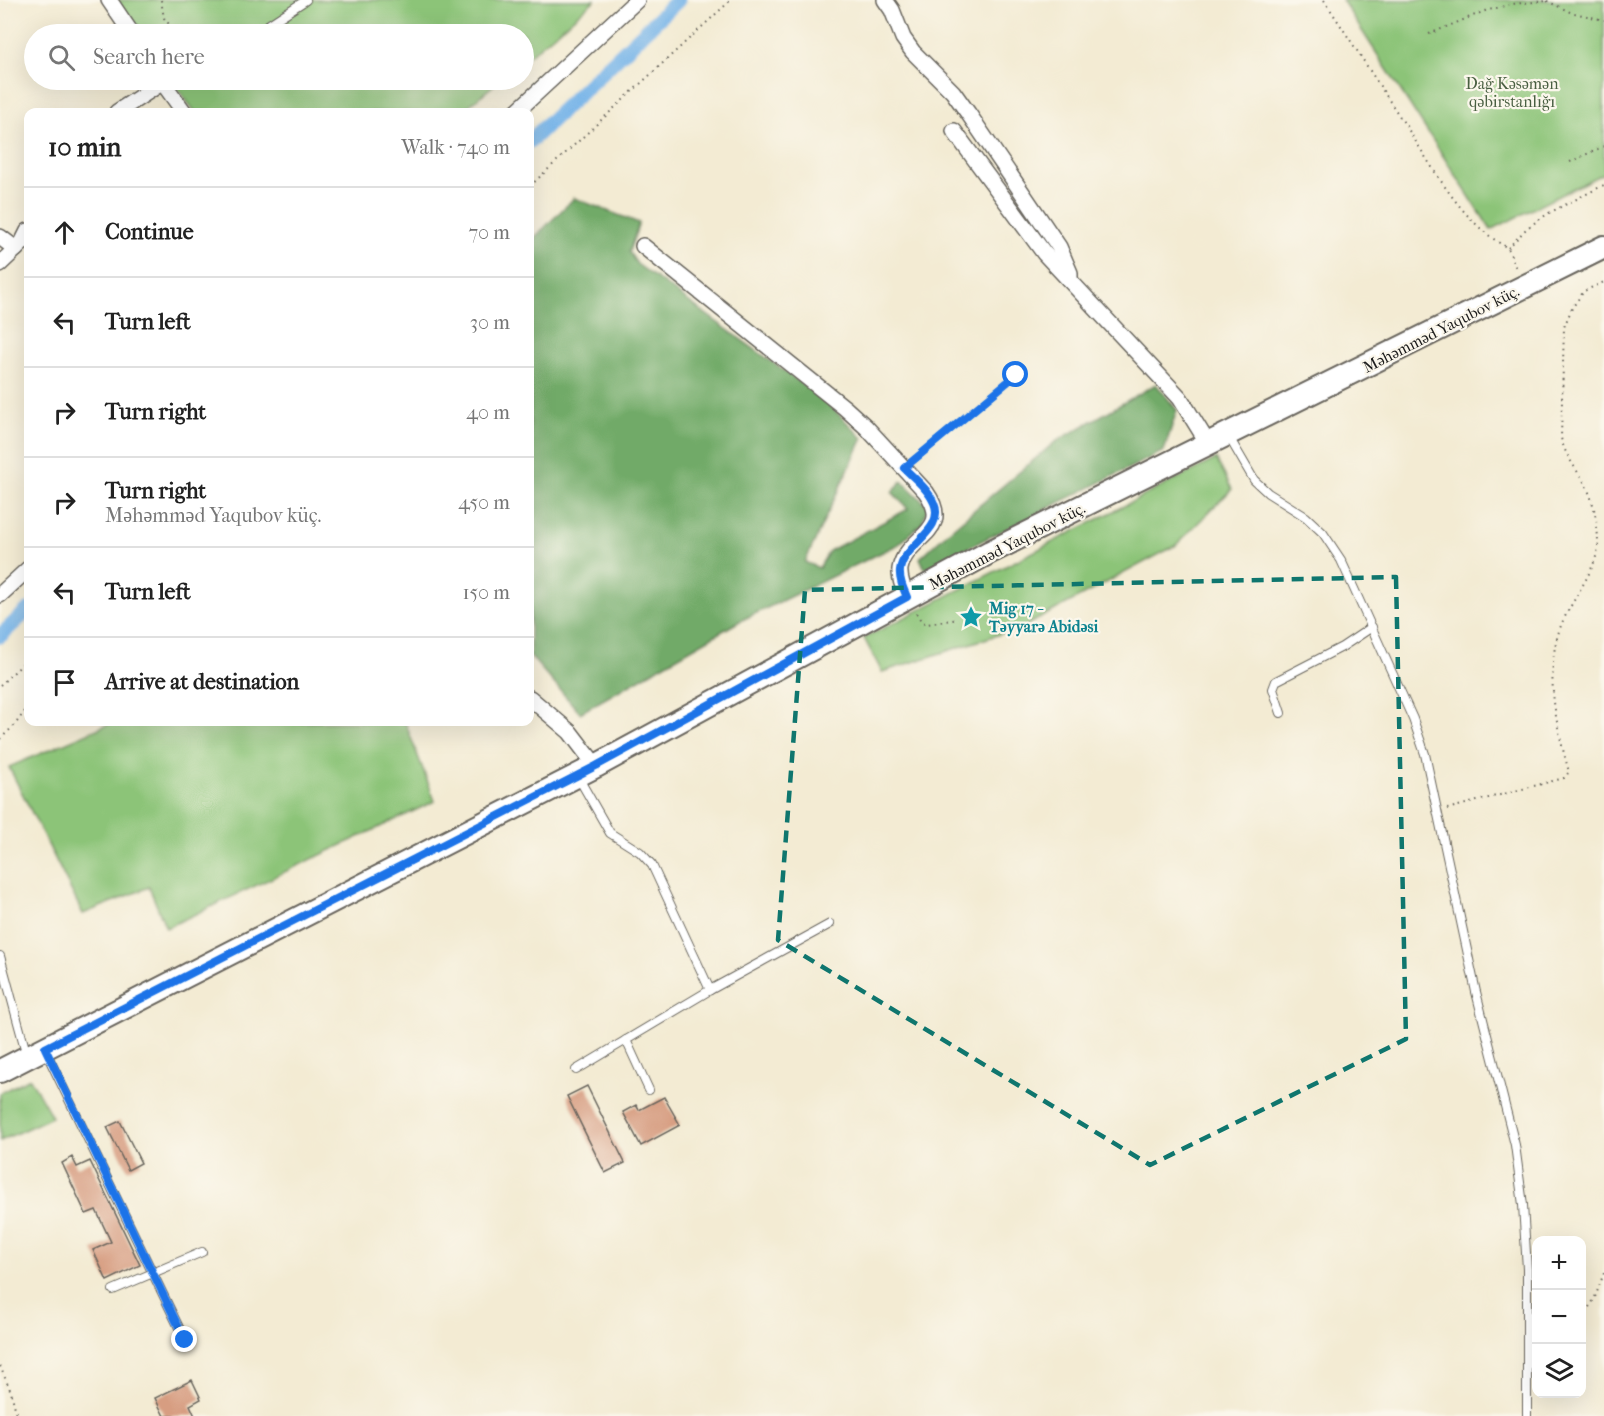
<!DOCTYPE html>
<meta charset="utf-8">
<style>
:root{--surface:#fff;--page:#f6f6f6;--text:#222;--muted:#767676;--line:#e0e0e0}
body{margin:0;font-family:"IM FELL French Canon",serif;background:var(--page);color:var(--text)}
.controls{position:absolute;right:18px;bottom:18px;display:grid;overflow:hidden;border-radius:12px;box-shadow:0 6px 24px #0002}
.controls button{width:54px;height:54px;display:grid;place-items:center;padding:0;border:0;border-bottom:2px solid var(--line);background:var(--surface);color:var(--text);font:30px sans-serif}
.stop{position:absolute;width:18px;height:18px;margin:-14px;border:4px solid #1a73e8;border-radius:50%;background:#fff}
.stop.end{background:#1a73e8;border-color:#fff;box-shadow:0 2px 6px #0008}
.list{margin:0;padding:0;list-style:none}
h2{display:flex;justify-content:space-between;align-items:center;height:78px;margin:0;padding:0 24px;font-size:26px}
h2 small{font-size:20px;font-weight:400;color:var(--muted)}
.list li{display:grid;grid-template-columns:39px 1fr auto;gap:18px;align-items:center;box-sizing:border-box;height:90px;padding:0 24px;border-top:2px solid var(--line)}
.list b{display:block;font-size:22px;white-space:nowrap}
.list p{margin:0;font-size:20px;white-space:nowrap;color:var(--muted)}
.list em{font-size:20px;font-style:normal;color:var(--muted)}
.icon{flex:none;width:33px;height:33px;fill:none;stroke:currentColor;stroke-width:2;stroke-linecap:round;stroke-linejoin:round}
.map{position:relative;flex:none;width:1604px;height:1416px;overflow:hidden}
.search{position:absolute;background:var(--surface);box-shadow:0 6px 24px #0002;left:24px;top:24px;width:510px;height:66px;display:flex;align-items:center;gap:15px;box-sizing:border-box;padding:0 21px;border-radius:33px;color:var(--muted);font-size:22px}
.panel{position:absolute;background:var(--surface);box-shadow:0 6px 24px #0002;left:24px;top:108px;width:510px;height:618px;border-radius:12px}
.map>svg:first-child{display:block}
</style>
<div class="map">
<svg width="1604" height="1416" viewBox="0 0 1604 1416">
<rect width="100%" height="100%" fill="#fbf7ec"/>
<filter id="ink" filterUnits="userSpaceOnUse"><feTurbulence type="fractalNoise" baseFrequency=".0167" numOctaves="2"/><feDisplacementMap in="SourceGraphic" scale="12" xChannelSelector="R" yChannelSelector="G"/><feConvolveMatrix kernelMatrix="1 2 1 2 8 2 1 2 1" color-interpolation-filters="sRGB"/></filter>
<filter id="wash" filterUnits="userSpaceOnUse"><feTurbulence type="fractalNoise" baseFrequency=".008" numOctaves="4" result="noise"/><feDisplacementMap in="SourceGraphic" scale="24" xChannelSelector="R" yChannelSelector="G"/><feGaussianBlur stdDeviation="1.35" result="paint"/><feColorMatrix in="noise" values="0 0 0 0 0 0 0 0 0 0 0 0 0 0 0 0 0 1.4 0 .05"/><feComposite in="paint" operator="in"/></filter>
<g filter="url(#wash)">
<rect width="100%" height="100%" fill="#f3ebd3"/>
<g fill="#8cc478" stroke="#54704a" stroke-width="1.5">
<path d="M117 0H595L524 60V34H139Z"/>
<path d="M1342 0H1604V173L1491 230Z"/>
<path d="M171 80H500L461 112H195Z"/>
<path d="M1216 459 1232 489 1175 546 1025 626 882 672 864 638Z"/>
<path d="M113 722H405L435 801 166 928 149 887 83 914 9 767Z"/>
<path d="M30 1078 52 1117 0 1141V1093Z"/>
</g>
<g fill="#71aa68" stroke="#466342" stroke-width="1.5">
<path d="M574 198 639 223 629 252 637 264 823 399 863 438 805 562 819 568 829 551 908 509 892 492 902 481 928 506 922 523 899 544 740 621 580 713 530 656V242Z"/>
<path d="M1156 384 1177 410 1164 451 925 569 920 558 949 531 1055 442Z"/>
</g>
<g fill="none" stroke-linecap="round" stroke-linejoin="round">
<g stroke="#74b3e8" stroke-width="15">
<path d="M530 141 678 0"/>
<path d="M0 636 28 610"/>
</g>
</g>
<g id="blocks">
<g fill="#d79d81">
<path d="M587 1086 625 1163 605 1173 567 1096Z"/>
<path d="M664 1097 680 1125 641 1146 623 1112 636 1105 639 1110Z"/>
<path d="M120 1121 141 1163 128 1170 107 1127Z"/>
<path d="M72 1157 77 1167 90 1161 140 1265 107 1281 93 1250 111 1242 96 1210 86 1214 62 1163Z"/>
<path d="M192 1380 201 1399 190 1405 195 1416H164L155 1398Z"/>
</g>
</g>
</g>
<g filter="url(#ink)">
<use href="#blocks" fill-opacity="0" stroke="#67645c" stroke-width="1.5"/>
<g fill="none" stroke-linecap="round" stroke-linejoin="round">
<g stroke="#67645c" stroke-width="10">
<g id="lane">
<path d="M254 34 306 0"/>
<path d="M1229 437 1254 480 1268 493 1306 517 1323 533 1341 560 1413 719 1425 754 1476 992 1515 1145 1523 1205 1527 1269V1416"/>
<path d="M1281 713 1273 689 1276 681 1342 647 1372 627"/>
<path d="M0 956 27 1056"/>
<path d="M710 990 830 924"/>
<path d="M626 1040 649 1090"/>
<path d="M45 1050 185 1340"/>
<path d="M576 1070 710 990 652 865 640 852 610 833 578 777"/>
<path d="M113 1290 202 1252"/>
</g>
</g>
<g stroke="#67645c" stroke-width="18">
<g id="street">
<path d="M109 0 132 34"/>
<path d="M885 0 892 10 903 38 913 52 953 92 968 113 1059 247 1070 273V280"/>
<path d="M161 80 184 112"/>
<path d="M117 112 163 82"/>
<path d="M516 112 637 0"/>
<path d="M954 131 1044 253 1180 398 1209 445"/>
<path d="M0 237 16 249"/>
<path d="M643 246 845 408 866 427 926 492C955 533 906 535 900 569 899 578 903 588 907 597"/>
<path d="M0 264 22 243 28 231"/>
<path d="M0 595 28 569"/>
<path d="M530 698 570 732 596 766"/>
</g>
</g>
<g stroke="#67645c" stroke-width="26">
<path id="primary" d="M0 1071 596 766 990 552 1604 247"/>
</g>
<g stroke="#67645c" stroke-width="2" stroke-dasharray="1.5 4.5" stroke-linecap="butt">
<path d="M161 0 164 18 177 34"/>
<path d="M1324 0C1351 41 1377 82 1404 123 1433 167 1460 222 1508 248L1517 271"/>
<path d="M1547 1 1570 12 1604 20"/>
<path d="M1429 34 1485 11 1512 4 1547 1"/>
<path d="M1570 162 1604 146"/>
<path d="M530 186 731 0"/>
<path d="M1508 248 1527 228 1549 213 1604 185"/>
<path d="M915 458 1016 375"/>
<path d="M916 613 922 622 927 624 958 619"/>
<path d="M0 685 28 659"/>
<path d="M0 739 14 726 28 707"/>
<path d="M1447 809 1564 778 1569 772C1556 725 1543 670 1562 623 1571 602 1599 565 1598 544 1598 525 1594 499 1584 482 1575 467 1565 455 1561 438L1564 327 1572 308 1584 291 1604 282"/>
<path d="M1582 1317 1594 1300 1604 1273"/>
<path d="M0 1366 11 1392 17 1416"/>
</g>
<use href="#lane" stroke="#fff" stroke-width="8"/>
<use href="#street" stroke="#fff" stroke-width="15"/>
<use href="#primary" stroke="#fff" stroke-width="22"/>
</g>
</g>
<g fill="none" stroke-linecap="round" stroke-linejoin="round" filter="url(#ink)">
<path stroke="#1a73e8" stroke-width="8" d="M185 1340 45 1048 596 766 907 597C903 588 899 579 900 570 903 545 946 530 934 503 928 489 914 478 904 468L1016 375"/>
</g>
<path fill="none" stroke="#0f766e" stroke-width="4.5" stroke-dasharray="12 8" stroke-linejoin="round" d="M1396 577 1406 1039 1150 1165 778 940 805 590Z"/>
<defs>
<g id="sight-bare" transform="scale(1.8)"><path d="M0-6L1.8-2.2L6-1.7L2.9 1.2L3.7 5.4L0 3.3L-3.7 5.4L-2.9 1.2L-6-1.7L-1.8-2.2Z" fill="#0f9aa8" stroke="#fbf7ec" stroke-width="2.5" paint-order="stroke"/></g>
</defs>
<g fill-rule="evenodd">
<use href="#sight-bare" x="971" y="617"/>
</g>
<g text-anchor="middle" dominant-baseline="central" stroke-width="4.5" stroke-linejoin="round" paint-order="stroke">
<g font-size="16" fill="#495f41" stroke="#fbf7ec">
<text x="1512" y="83">Dağ Kəsəmən<tspan x="1512" dy="18">qəbirstanlığı</tspan></text>
</g>
<g font-size="16" fill="#1c1c1c" stroke="#fbf7ec">
<text transform="translate(1441 329) rotate(-27)">Məhəmməd Yaqubov küç.</text>
<text transform="translate(1007 546) rotate(-27)">Məhəmməd Yaqubov küç.</text>
</g>
<g font-size="16" font-weight="bold" fill="#0d838f" stroke="#fbf7ec" text-anchor="start">
<text x="989" y="608">Mig 17 -<tspan x="989" dy="18">Təyyarə Abidəsi</tspan></text>
</g>
</g>
</svg>
<div class="controls">
<button>+</button>
<button>−</button>
<button><svg class="icon" aria-label="layers" viewBox="0 0 24 24"><path d="M12 4l9 5-9 5-9-5zM3 14l9 5 9-5"/></svg></button>
</div>
<div class="stop" style="left:1016px;top:375px"></div>
<div class="stop end" style="left:185px;top:1340px"></div>
<div class="search"><svg class="icon" aria-label="search" viewBox="0 0 24 24"><circle cx="10" cy="10" r="6"/><path d="M15 15l6 6"/></svg>Search here</div>
<section class="panel">
<h2>10 min<small>Walk · 740 m</small></h2>
<ul class="list">
<li><svg class="icon" aria-label="ahead" viewBox="0 0 24 24"><path d="M12 20V5M6 11l6-6 6 6"/></svg><div><b>Continue</b></div><em>70 m</em></li>
<li><svg class="icon" aria-label="left" viewBox="0 0 24 24"><path d="M17 20v-9H6M10 6l-5 5 5 5"/></svg><div><b>Turn left</b></div><em>30 m</em></li>
<li><svg class="icon" aria-label="right" viewBox="0 0 24 24"><path d="M7 20v-9h11M14 6l5 5-5 5"/></svg><div><b>Turn right</b></div><em>40 m</em></li>
<li><svg class="icon" aria-label="right" viewBox="0 0 24 24"><path d="M7 20v-9h11M14 6l5 5-5 5"/></svg><div><b>Turn right</b><p>Məhəmməd Yaqubov küç.</p></div><em>450 m</em></li>
<li><svg class="icon" aria-label="left" viewBox="0 0 24 24"><path d="M17 20v-9H6M10 6l-5 5 5 5"/></svg><div><b>Turn left</b></div><em>150 m</em></li>
<li><svg class="icon" aria-label="arrive" viewBox="0 0 24 24"><path d="M6 21V4h12l-3 4 3 4H6"/></svg><div><b>Arrive at destination</b></div></li>
</ul>
</section>
</div>
